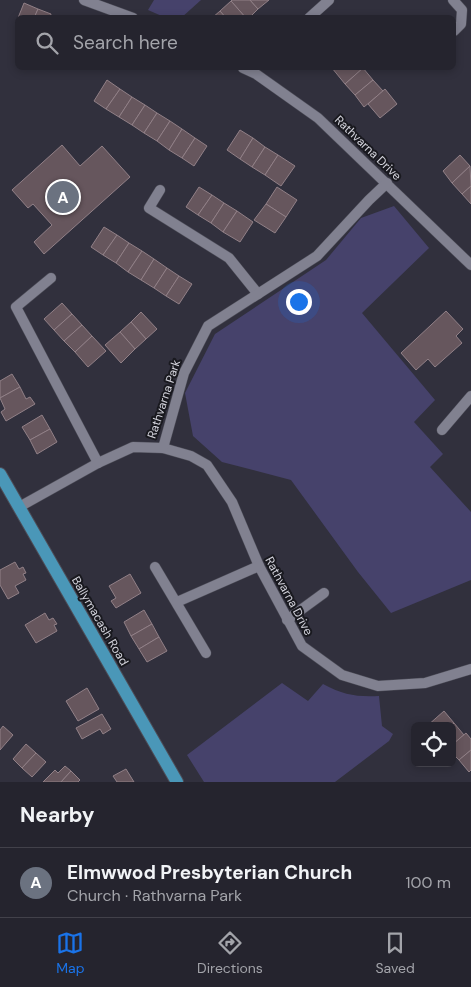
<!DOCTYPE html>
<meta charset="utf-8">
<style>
:root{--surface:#25242e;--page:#2d2c36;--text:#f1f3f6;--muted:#a3a4aa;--line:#42414a;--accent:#1a73e8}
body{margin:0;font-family:"DM Sans",sans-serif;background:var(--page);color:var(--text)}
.controls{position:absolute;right:15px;bottom:15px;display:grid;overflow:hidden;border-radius:8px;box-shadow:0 2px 8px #0003}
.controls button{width:45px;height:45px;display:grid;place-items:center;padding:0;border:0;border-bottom:1px solid var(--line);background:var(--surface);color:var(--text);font:25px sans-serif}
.you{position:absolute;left:298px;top:301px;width:18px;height:18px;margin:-12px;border:4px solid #fff;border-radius:50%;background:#1a73e8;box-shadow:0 0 0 8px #1a73e833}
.badge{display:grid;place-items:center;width:32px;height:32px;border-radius:50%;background:var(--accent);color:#fff;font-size:16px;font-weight:700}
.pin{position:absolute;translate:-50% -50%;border:2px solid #fff;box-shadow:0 1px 5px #0006}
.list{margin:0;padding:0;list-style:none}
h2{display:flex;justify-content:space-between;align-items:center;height:65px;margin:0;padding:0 20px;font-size:21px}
h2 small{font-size:16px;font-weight:400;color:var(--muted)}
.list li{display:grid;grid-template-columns:32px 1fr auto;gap:15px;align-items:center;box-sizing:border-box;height:70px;padding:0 20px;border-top:1px solid var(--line)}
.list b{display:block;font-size:19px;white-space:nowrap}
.list p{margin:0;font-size:16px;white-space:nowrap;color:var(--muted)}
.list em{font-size:16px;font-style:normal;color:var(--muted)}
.icon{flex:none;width:28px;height:28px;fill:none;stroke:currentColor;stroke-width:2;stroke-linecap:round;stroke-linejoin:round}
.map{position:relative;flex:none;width:471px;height:782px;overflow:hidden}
.search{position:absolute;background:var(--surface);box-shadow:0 2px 8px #0003;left:15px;right:15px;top:15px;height:55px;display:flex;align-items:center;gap:12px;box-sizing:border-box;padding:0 18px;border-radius:8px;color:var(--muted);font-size:19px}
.sheet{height:135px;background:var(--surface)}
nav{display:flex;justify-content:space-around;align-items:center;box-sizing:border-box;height:70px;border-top:1px solid var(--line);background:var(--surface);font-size:14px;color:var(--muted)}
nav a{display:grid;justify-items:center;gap:2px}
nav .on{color:var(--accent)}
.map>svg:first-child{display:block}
</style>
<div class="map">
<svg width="471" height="782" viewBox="0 0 471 782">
<rect width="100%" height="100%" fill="#31303d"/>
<g fill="#46426b">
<path d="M154 0H201L181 18 164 17 148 10Z"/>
<path d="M394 206 429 248 362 313 435 400 414 422 443 454 430 467 471 512V580L391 613 358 572 291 480 222 462 193 436 185 393 215 334 326 260 361 218Z"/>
<path d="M282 683 308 701 323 684C344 695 356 697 379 696L382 726 393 734 389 741 335 782H204L187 755Z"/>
</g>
<g fill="#66565d" stroke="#918087">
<path d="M232 0H250L258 9 249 18H246L231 1Z"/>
<path d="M250 0H269L258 9Z"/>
<path d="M231 1 246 18H226L220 11Z"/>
<path d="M24 3 38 9 34 18H18Z"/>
<path d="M38 9 51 14 50 18H34Z"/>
<path d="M220 11 226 18H212Z"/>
<path d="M332 68H363L345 84Z"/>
<path d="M363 68 373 80 355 95 345 84Z"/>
<path d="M107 80 120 89 106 109 94 101Z"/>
<path d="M373 80 383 91 364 107 355 95Z"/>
<path d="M120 89 132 97 119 117 106 109Z"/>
<path d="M385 89 397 104 380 118 368 104Z"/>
<path d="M132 97 145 105 132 125 119 117Z"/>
<path d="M145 105 157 113 144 133 132 125Z"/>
<path d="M157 113 170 121 157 141 144 133Z"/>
<path d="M170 121 182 129 169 150 157 141Z"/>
<path d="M182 129 195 138 182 158 169 150Z"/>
<path d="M240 130 253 138 240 159 227 150Z"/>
<path d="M195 138 207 146 194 166 182 158Z"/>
<path d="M253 138 265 147 252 167 240 159Z"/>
<path d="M62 145 80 166 102 146 130 177 44 254 34 242 52 225 33 204 28 208 12 190Z"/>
<path d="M265 147 278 155 265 175 252 167Z"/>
<path d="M278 155 295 166 281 186 265 175Z"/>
<path d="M460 155 470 166 452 183 443 171Z"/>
<path d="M470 166 471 186 462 194 452 183Z"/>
<path d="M471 186V204L462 194Z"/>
<path d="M199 187 212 195 198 215 186 207Z"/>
<path d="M277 187 297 200 286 217 266 204Z"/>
<path d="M212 195 224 203 211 223 198 215Z"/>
<path d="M224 203 237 211 223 232 211 223Z"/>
<path d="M266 204 286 217 275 233 254 220Z"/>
<path d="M237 211 253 222 240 242 223 232Z"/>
<path d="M104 227 117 235 103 255 91 247Z"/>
<path d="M117 235 129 243 116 263 103 255Z"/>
<path d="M129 243 142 251 128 272 116 263Z"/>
<path d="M142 251 154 259 141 280 128 272Z"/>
<path d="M154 259 167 268 154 288 141 280Z"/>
<path d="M167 268 179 276 166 296 154 288Z"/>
<path d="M179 276 192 284 179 304 166 296Z"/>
<path d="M62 303 72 314 54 330 44 319Z"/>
<path d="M446 311 463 329 456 336 462 343 435 367 428 359 416 370 401 353Z"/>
<path d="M141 312 157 329 146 339 131 322Z"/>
<path d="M72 314 82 325 64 341 54 330Z"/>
<path d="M131 322 146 339 135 349 120 332Z"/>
<path d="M82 325 92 336 75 352 64 341Z"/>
<path d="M120 332 135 349 121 363 105 345Z"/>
<path d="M92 336 106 351 88 367 75 352Z"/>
<path d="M12 374 20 387 0 398V381Z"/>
<path d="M20 387 26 399 30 397 35 404 6 421 1 412 5 409 0 398Z"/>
<path d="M42 415 50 429 30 440 22 427Z"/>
<path d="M50 429 57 442 37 454 30 440Z"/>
<path d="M15 562 19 569 23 567 26 573 23 574 26 580 15 586 19 593 8 599 0 585V570Z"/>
<path d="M130 574 141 593 116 608 111 601 116 598 109 586Z"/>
<path d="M144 610 152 624 131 636 124 622Z"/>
<path d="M45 613 49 620 53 618 57 624 54 625 57 631 36 643 25 625Z"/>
<path d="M152 624 159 637 139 649 131 636Z"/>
<path d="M159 637 167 651 147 662 139 649Z"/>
<path d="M87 688 99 709 78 721 66 701Z"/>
<path d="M444 711 454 723 451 726H427Z"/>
<path d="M102 714 111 729 103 734 100 729 82 739 76 728Z"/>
<path d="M454 723 464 735 452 745V726H451Z"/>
<path d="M3 726 13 735 0 750V730Z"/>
<path d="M466 733 471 739V750L459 760 452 753V745Z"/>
<path d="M26 744 36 753 22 768 13 759Z"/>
<path d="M471 750V770L469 772 459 760Z"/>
<path d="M36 753 46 762 32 777 22 768Z"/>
<path d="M65 766 71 771 61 782H43L55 770 58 773Z"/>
<path d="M126 769 134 782H117L113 776Z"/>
<path d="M71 771 80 780 78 782H61Z"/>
</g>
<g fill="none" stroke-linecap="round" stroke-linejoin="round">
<g stroke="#4d4d58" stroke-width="11">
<path id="lane" d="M287 620 324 593"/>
</g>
<g stroke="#4d4d58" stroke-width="11">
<g id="street">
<path d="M84 0 133 18"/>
<path d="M453 0 462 10 461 24 454 31"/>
<path d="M309 18 329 0"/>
<path d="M243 68 256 74 318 118 471 265"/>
<path d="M160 190 149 208 229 258 258 294"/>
<path d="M51 278 16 307 98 463"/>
<path d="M442 430 471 396"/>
<path d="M163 448 191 456 207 465 232 502 259 566 302 646 342 675 378 686 425 683 471 669"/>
<path d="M19 507 98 463 133 447 163 448 184 373 208 326 317 256 369 200 387 183"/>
<path d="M155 567 206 653"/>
<path d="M177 602 259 566"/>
</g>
</g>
<g stroke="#4d4d58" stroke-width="14">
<path id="primary" d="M0 474 177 782"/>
</g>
<use href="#lane" stroke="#818190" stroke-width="10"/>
<use href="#street" stroke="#818190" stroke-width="10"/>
<use href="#primary" stroke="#4a97b8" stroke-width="12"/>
</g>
<g text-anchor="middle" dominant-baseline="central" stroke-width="4" stroke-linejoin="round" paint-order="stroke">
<g font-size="12" fill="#d4d4dd" stroke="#19191f">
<text transform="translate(368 148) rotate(44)">Rathvarna Drive</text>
<text transform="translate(164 399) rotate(-72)">Rathvarna Park</text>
<text transform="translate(289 596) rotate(62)">Rathvarna Drive</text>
<text transform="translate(100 621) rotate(60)">Ballymacash Road</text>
</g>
</g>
</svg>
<div class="controls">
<button><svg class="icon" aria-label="locate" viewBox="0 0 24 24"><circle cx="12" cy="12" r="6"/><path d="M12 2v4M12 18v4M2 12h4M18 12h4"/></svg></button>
</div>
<div class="you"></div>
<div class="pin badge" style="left:63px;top:197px;background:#6b7280">A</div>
<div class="search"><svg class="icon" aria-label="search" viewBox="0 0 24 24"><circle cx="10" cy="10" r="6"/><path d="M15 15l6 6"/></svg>Search here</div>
</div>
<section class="sheet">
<h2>Nearby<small></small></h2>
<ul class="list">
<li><span class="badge" style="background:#6b7280">A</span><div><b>Elmwwod Presbyterian Church</b><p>Church · Rathvarna Park</p></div><em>100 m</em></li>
</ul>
</section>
<nav>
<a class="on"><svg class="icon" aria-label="map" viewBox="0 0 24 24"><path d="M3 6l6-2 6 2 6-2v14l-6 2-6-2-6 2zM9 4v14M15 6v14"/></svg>Map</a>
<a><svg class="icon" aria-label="directions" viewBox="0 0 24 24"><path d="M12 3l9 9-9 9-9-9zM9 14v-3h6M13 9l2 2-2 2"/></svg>Directions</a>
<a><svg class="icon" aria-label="saved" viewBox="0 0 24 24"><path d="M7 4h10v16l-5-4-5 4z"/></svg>Saved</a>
</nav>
